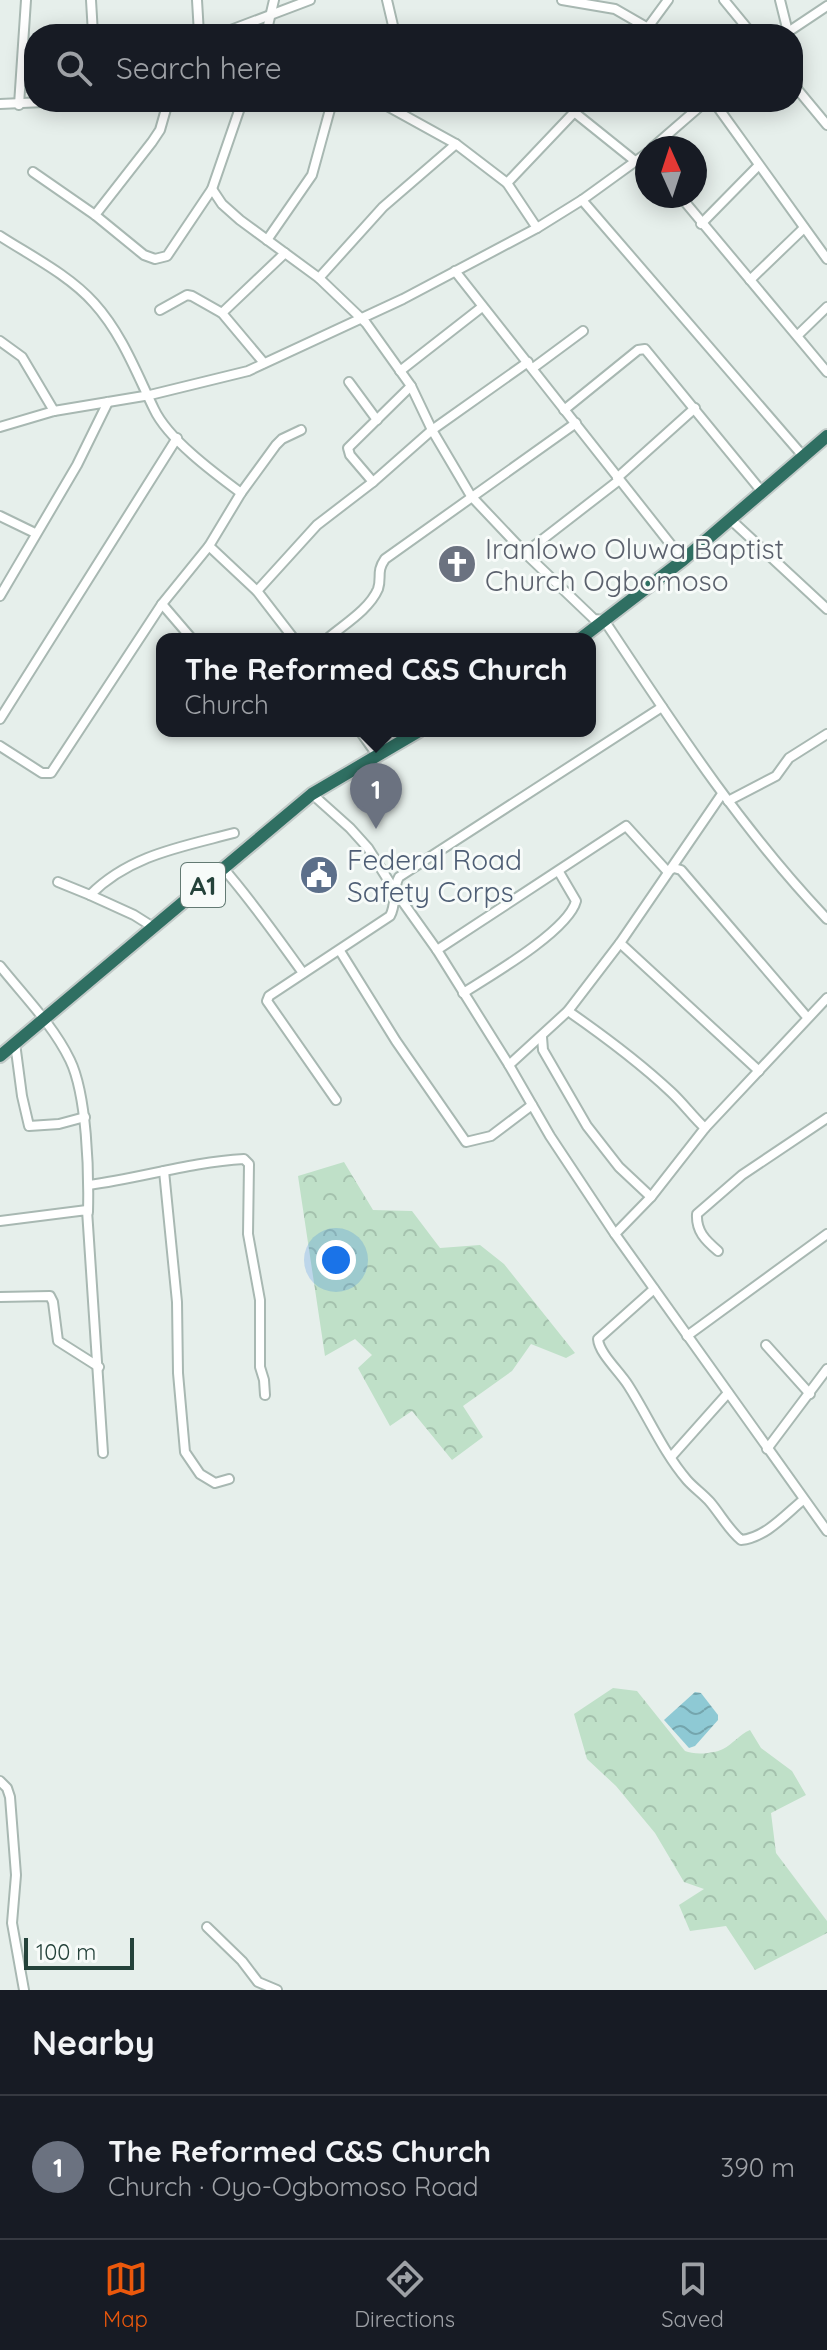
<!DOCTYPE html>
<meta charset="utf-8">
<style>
:root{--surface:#171b24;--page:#20242c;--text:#f1f3f6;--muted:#9ea1a6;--line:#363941;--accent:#ea580c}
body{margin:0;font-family:Quicksand,sans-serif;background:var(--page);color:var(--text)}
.compass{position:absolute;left:635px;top:136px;width:72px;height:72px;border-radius:50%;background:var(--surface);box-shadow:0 4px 20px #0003;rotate:357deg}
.scale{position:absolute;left:24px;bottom:20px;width:110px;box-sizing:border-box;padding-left:8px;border:4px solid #24423a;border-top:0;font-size:22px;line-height:28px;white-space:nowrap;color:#24423a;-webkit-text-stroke:6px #f7fbf9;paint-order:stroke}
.you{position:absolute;left:336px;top:1260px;width:28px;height:28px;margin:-20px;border:6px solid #fff;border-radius:50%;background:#1a73e8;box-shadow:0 0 0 12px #1a73e833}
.badge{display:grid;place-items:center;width:52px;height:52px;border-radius:50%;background:var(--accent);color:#fff;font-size:26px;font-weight:700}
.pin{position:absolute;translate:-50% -66px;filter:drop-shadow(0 2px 4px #0008)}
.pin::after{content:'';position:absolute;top:42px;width:28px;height:24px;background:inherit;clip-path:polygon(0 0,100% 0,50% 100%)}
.popup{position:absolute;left:156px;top:633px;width:440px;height:104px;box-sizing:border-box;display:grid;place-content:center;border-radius:16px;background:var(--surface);filter:drop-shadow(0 2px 6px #0005);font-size:26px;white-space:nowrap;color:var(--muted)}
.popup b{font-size:30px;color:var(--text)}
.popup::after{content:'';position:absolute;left:50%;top:100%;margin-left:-16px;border:16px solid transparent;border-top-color:var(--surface)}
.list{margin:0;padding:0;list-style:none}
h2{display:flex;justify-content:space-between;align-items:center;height:104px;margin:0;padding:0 32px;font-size:34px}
h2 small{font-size:26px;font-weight:400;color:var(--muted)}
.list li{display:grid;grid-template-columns:52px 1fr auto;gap:24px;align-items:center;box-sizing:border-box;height:144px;padding:0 32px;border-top:2px solid var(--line)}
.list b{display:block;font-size:30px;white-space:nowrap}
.list p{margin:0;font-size:26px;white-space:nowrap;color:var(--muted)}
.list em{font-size:26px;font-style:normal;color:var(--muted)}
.icon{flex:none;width:44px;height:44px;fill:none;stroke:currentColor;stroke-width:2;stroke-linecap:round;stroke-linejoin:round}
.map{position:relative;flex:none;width:827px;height:1990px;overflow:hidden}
.search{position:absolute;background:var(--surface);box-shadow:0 4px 20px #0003;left:24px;right:24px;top:24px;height:88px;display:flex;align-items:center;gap:20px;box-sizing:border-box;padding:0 28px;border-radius:32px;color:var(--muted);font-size:30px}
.sheet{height:248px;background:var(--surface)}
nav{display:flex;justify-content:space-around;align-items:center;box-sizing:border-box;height:112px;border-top:2px solid var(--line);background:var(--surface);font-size:22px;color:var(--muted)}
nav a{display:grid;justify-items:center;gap:4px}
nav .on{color:var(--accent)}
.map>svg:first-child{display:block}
</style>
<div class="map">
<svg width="827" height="1990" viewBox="0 0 827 1990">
<defs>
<pattern id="forest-crowns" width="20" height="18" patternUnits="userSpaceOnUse" patternTransform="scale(2)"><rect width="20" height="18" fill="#bfe0c8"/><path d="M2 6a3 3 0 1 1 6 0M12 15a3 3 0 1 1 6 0" fill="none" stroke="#a4c1ad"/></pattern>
<pattern id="water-waves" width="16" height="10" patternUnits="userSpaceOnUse" patternTransform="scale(2)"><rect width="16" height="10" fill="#8ec9d4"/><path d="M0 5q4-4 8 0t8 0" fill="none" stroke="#74a5ad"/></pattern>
</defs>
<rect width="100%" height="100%" fill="#e6efeb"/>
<g fill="url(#forest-crowns)">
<path d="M344 1162 373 1210 412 1211 440 1248 480 1245 504 1264 575 1353 566 1358 531 1344 512 1371 463 1406 483 1437 452 1460 412 1411 390 1426 358 1368 372 1355 355 1339 325 1356 298 1176Z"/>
<path d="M613 1688 637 1691 685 1751C694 1755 713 1754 723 1749 733 1744 740 1734 750 1730L761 1748 792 1771 806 1795 771 1813 776 1853 827 1921V1933L755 1970 726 1926 690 1931 679 1905 704 1889 684 1882 655 1833 616 1786 587 1759 574 1714Z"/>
</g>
<path fill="url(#water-waves)" d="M695 1692 701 1693 718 1715V1720L695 1746 689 1748 664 1720Z"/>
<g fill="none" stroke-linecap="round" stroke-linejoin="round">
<g stroke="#a8b8b2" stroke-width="12">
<g id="minor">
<path d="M91 0 93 34"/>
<path d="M197 0 199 34"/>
<path d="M387 0 395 34"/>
<path d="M562 0 615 9 648 28"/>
<path d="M724 0 752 34"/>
<path d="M780 0 788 32"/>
<path d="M220 34 310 0"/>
<path d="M266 34 274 0"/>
<path d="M643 34 668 0"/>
<path d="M785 34 827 6"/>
<path d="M793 84 827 125"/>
<path d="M380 102 456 144 507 183"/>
<path d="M714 102 827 259"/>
<path d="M0 104 44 102"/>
<path d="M19 105 26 0"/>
<path d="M574 112 635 161"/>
<path d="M652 148 705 102"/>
<path d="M33 172 95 215 144 255 155 259 167 256 212 189 242 102"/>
<path d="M212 189 222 204 240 220 319 278 366 323 411 386 432 430 471 496 525 553 594 619 604 620C673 724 741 829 827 919"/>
<path d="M680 196 827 372"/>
<path d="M582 200 803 456"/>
<path d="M95 215 152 142 160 130 168 102"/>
<path d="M701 224 758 166"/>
<path d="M537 228 507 183 584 102"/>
<path d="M0 236C31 256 69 275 94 303 122 334 136 372 154 409 168 439 214 473 241 493"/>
<path d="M267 240 312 175 332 102"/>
<path d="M455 271 683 560"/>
<path d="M319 278 383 207 456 144"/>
<path d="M750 280 804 228"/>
<path d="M160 310 187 295 192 296 222 313 264 363"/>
<path d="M222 313 285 253"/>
<path d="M798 335 827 307"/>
<path d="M0 341 22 357 54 411"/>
<path d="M533 368 583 331"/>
<path d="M400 371 482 307"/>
<path d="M349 382 377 420"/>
<path d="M564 410 638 350 645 349 763 493"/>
<path d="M0 427 54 411 150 395 248 371 403 299 537 228 582 200 647 153"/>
<path d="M373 482 350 455 348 448 411 386"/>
<path d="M0 516 35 533"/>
<path d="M730 519 827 609"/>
<path d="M209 546 257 591 294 639"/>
<path d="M525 553 618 481 617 478 695 408"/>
<path d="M257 591 317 525 373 482 432 430 528 362"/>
<path d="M0 596 77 465 108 402"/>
<path d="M162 604 192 639"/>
<path d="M327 639C343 625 369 610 378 589 382 577 376 572 385 559L576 423"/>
<path d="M0 719 177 438"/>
<path d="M360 731 377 755"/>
<path d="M0 746 42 773H51L162 604 209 546 241 493 276 445 282 439 301 430"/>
<path d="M312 794 350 828 368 848 395 891 437 950 509 1065 550 1136 615 1234 827 1531"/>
<path d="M728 801 776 776 789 758 827 734"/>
<path d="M223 868C252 901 277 937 303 973"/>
<path d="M58 882 90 895C130 855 181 847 234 833"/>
<path d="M90 895 134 915 153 927"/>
<path d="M620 943 759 1071"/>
<path d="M437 950 626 826 667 871 674 868 681 870 807 1017"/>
<path d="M340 951 396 1041 466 1142 491 1136 532 1105"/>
<path d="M0 966C24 996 53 1025 70 1060 87 1095 89 1172 88 1212"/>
<path d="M463 993C490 976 568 931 576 901L559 872"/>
<path d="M568 1011C604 1036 639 1062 671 1092 683 1103 693 1117 705 1128"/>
<path d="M542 1037 543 1050 587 1126 619 1167 651 1197"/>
<path d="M15 1043 22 1096 29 1126 59 1124 85 1117"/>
<path d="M509 1065 568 1011 620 943 722 794"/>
<path d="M336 1100 267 1001 269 996 390 916C397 904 392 889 399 877L662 707"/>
<path d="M164 1171 177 1302 178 1373 185 1452 200 1474 215 1483 229 1479"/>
<path d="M89 1185C141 1178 191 1162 244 1159L249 1164 248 1234 260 1300V1367L264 1380 265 1395"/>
<path d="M0 1221 87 1210 103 1453"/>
<path d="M615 1234 651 1197 705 1128 827 998"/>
<path d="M718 1251C705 1240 696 1231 697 1214L742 1175 827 1118"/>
<path d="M654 1289 598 1339C599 1353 619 1371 628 1385 648 1416 663 1452 687 1480 694 1488 703 1494 710 1502 721 1515 728 1529 741 1540 765 1538 785 1515 803 1500"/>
<path d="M0 1297 50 1296 53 1302 58 1341 99 1367"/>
<path d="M687 1336 827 1234"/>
<path d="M766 1345 810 1394"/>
<path d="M767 1449 827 1369"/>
<path d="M671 1457 728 1393"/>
<path d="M0 1781 7 1788 10 1797 16 1875 12 1923 24 1990"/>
<path d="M207 1927 242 1961 258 1982 277 1990"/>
</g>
</g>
<g stroke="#c2cac8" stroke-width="16">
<g id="highway">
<path d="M580 639 683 560 827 436"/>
<path d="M0 1056 312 794 419 731"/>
</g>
</g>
<use href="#minor" stroke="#fff" stroke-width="8"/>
<use href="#highway" stroke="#2f6f62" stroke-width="12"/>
</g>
<defs>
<g id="church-disc" transform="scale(2)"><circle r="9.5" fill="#6b7280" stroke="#f7fbf9"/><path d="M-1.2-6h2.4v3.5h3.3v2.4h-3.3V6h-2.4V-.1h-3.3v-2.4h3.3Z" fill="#fff"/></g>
<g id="civic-disc" transform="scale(2)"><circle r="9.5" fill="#5c6f8a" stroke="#f7fbf9"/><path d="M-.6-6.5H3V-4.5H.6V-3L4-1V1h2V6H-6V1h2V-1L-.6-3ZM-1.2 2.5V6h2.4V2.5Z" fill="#fff"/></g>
</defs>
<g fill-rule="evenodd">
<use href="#church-disc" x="457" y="564"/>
<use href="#civic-disc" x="319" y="875"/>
</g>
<g text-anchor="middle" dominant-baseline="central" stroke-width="6" stroke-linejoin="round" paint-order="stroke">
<rect fill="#f7fbf9" stroke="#637a73" stroke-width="2" x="181" y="863" width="44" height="44" rx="6"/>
<g font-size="26" font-weight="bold" fill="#24423a">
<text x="203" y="885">A1</text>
</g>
<g font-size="28" fill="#5b616d" stroke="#f7fbf9" text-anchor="start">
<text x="485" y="548">Iranlowo Oluwa Baptist<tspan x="485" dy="32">Church Ogbomoso</tspan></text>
</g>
<g font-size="28" fill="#4e5e75" stroke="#f7fbf9" text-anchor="start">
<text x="347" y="859">Federal Road<tspan x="347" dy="32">Safety Corps</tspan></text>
</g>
</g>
</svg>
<svg class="compass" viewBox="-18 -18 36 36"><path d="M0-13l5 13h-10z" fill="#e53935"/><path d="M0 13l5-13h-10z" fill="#9ea1a6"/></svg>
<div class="scale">100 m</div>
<div class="you"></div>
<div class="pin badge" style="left:376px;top:829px;background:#6b7280">1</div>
<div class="popup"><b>The Reformed C&amp;S Church</b>Church</div>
<div class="search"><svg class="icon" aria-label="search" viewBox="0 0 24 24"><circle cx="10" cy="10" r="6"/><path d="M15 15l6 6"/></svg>Search here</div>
</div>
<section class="sheet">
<h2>Nearby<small></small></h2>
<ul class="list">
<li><span class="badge" style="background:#6b7280">1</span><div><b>The Reformed C&amp;S Church</b><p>Church · Oyo-Ogbomoso Road</p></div><em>390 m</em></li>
</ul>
</section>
<nav>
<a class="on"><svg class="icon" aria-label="map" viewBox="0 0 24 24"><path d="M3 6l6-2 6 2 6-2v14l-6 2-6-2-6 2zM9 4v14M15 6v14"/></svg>Map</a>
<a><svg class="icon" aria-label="directions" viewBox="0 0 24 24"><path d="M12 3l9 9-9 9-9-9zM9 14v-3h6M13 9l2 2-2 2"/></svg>Directions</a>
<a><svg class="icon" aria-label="saved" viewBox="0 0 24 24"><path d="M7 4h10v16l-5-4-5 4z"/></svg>Saved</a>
</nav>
